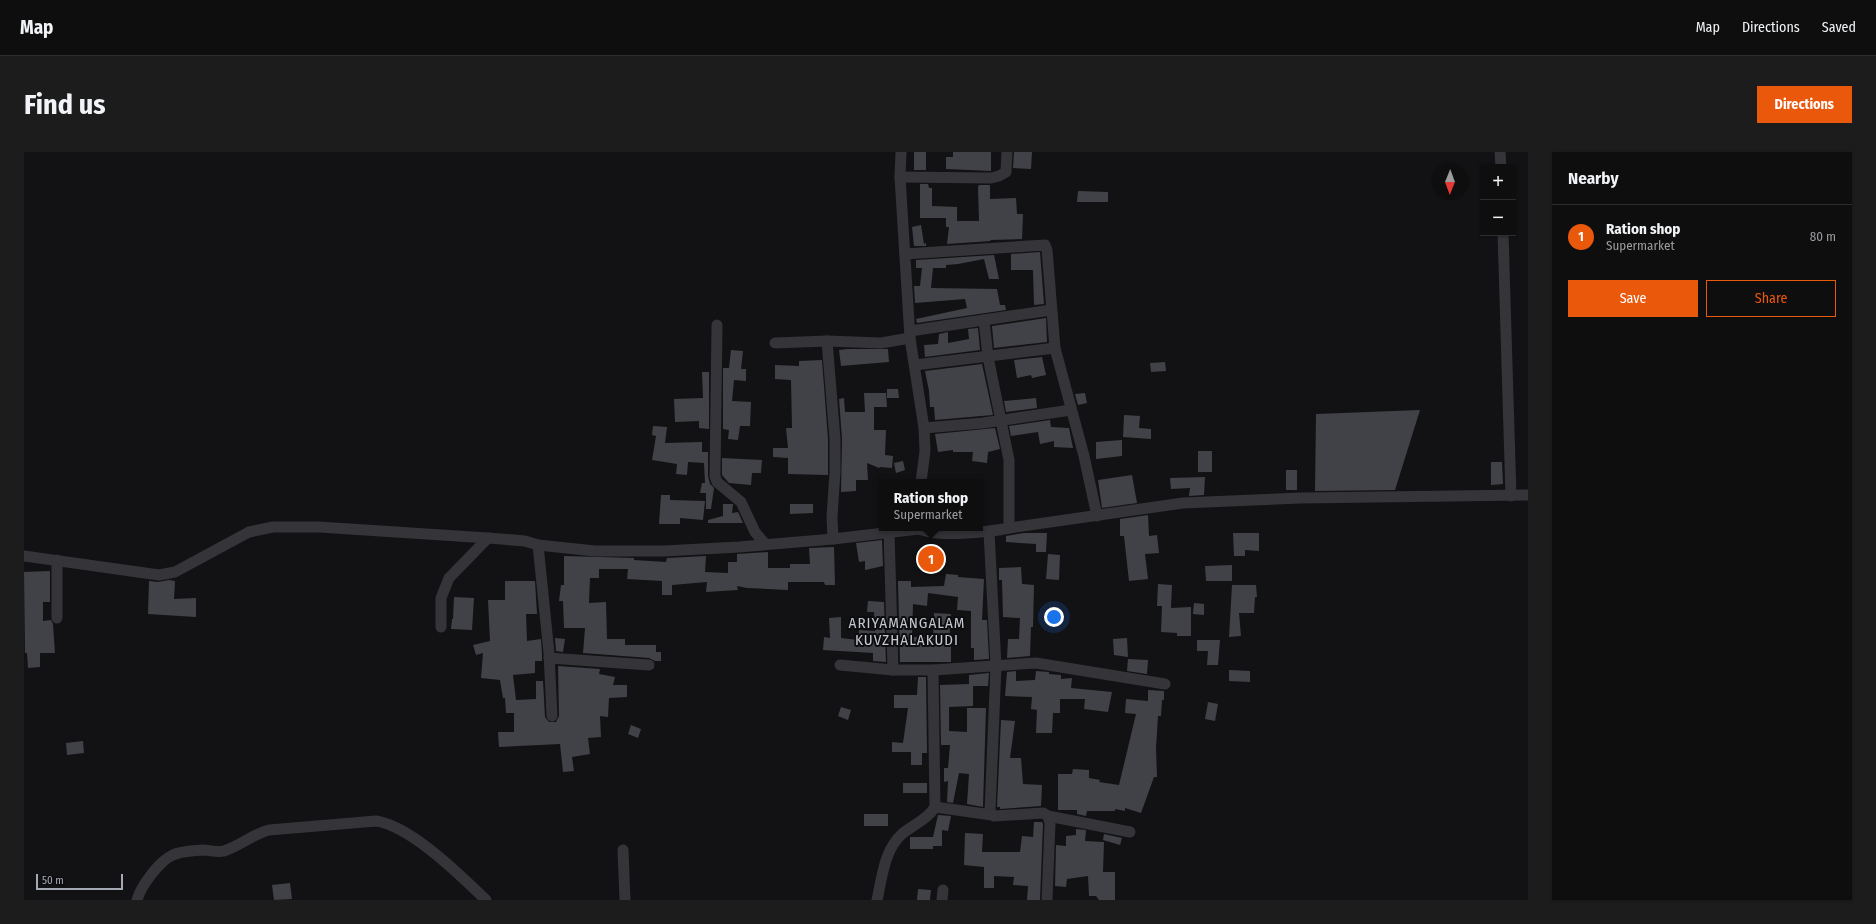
<!DOCTYPE html>
<meta charset="utf-8">
<style>
:root{--surface:#0e0e0f;--page:#1c1c1d;--text:#f1f3f6;--muted:#9b9c9e;--line:#2e2e2f;--accent:#ea580c}
body{margin:0;font-family:"Fira Sans Condensed",sans-serif;background:var(--page);color:var(--text)}
.controls{position:absolute;right:12px;top:12px;display:grid;overflow:hidden;border-radius:0px;box-shadow:0 1px 3px #0004}
.controls button{width:36px;height:36px;display:grid;place-items:center;padding:0;border:0;border-bottom:1px solid var(--line);background:var(--surface);color:var(--text);font:20px sans-serif}
.compass{position:absolute;left:1408px;top:12px;width:36px;height:36px;border-radius:50%;background:var(--surface);box-shadow:0 1px 3px #0004;rotate:181deg}
.scale{position:absolute;left:12px;bottom:10px;width:87px;box-sizing:border-box;padding-left:4px;border:2px solid #a4a9b4;border-top:0;font-size:11px;line-height:14px;white-space:nowrap;color:#a4a9b4;-webkit-text-stroke:3px #0d0d0f;paint-order:stroke}
.you{position:absolute;left:1030px;top:465px;width:14px;height:14px;margin:-10px;border:3px solid #fff;border-radius:50%;background:#1a73e8;box-shadow:0 0 0 6px #1a73e833}
.badge{display:grid;place-items:center;width:26px;height:26px;border-radius:50%;background:var(--accent);color:#fff;font-size:13px;font-weight:700}
.pin{position:absolute;translate:-50% -50%;border:2px solid #fff;box-shadow:0 1px 4px #0006}
.popup{position:absolute;left:855px;top:327px;width:104px;height:52px;box-sizing:border-box;display:grid;place-content:center;border-radius:0px;background:var(--surface);filter:drop-shadow(0 1px 3px #0005);font-size:13px;white-space:nowrap;color:var(--muted)}
.popup b{font-size:15px;color:var(--text)}
.popup::after{content:'';position:absolute;left:50%;top:100%;margin-left:-8px;border:8px solid transparent;border-top-color:var(--surface)}
.list{margin:0;padding:0;list-style:none}
h2{display:flex;justify-content:space-between;align-items:center;height:52px;margin:0;padding:0 16px;font-size:17px}
h2 small{font-size:13px;font-weight:400;color:var(--muted)}
.list li{display:grid;grid-template-columns:26px 1fr auto;gap:12px;align-items:center;box-sizing:border-box;height:64px;padding:0 16px;border-top:1px solid var(--line)}
.list b{display:block;font-size:15px;white-space:nowrap}
.list p{margin:0;font-size:13px;white-space:nowrap;color:var(--muted)}
.list em{font-size:13px;font-style:normal;color:var(--muted)}
.actions{display:flex;gap:8px;padding:12px 16px}
.actions a{flex:1;padding:9px 0;border:1px solid var(--accent);border-radius:0px;text-align:center;font-size:14px;color:var(--accent)}
.actions .main{background:var(--accent);color:#fff}
.map{position:relative;flex:none;width:1504px;height:748px;overflow:hidden;border-radius:0px}
header{display:flex;align-items:center;gap:24px;box-sizing:border-box;height:56px;padding:0 20px;background:var(--surface);border-bottom:1px solid var(--line)}
header strong{font-size:19px}
nav{display:flex;gap:22px;margin-inline-start:auto;font-size:14px}
.intro{display:flex;align-items:center;justify-content:space-between;box-sizing:border-box;height:96px;padding:0 24px}
h1{margin:0;font-size:28px}
.button{padding:10px 18px;border-radius:0px;background:var(--accent);color:#fff;font-size:14px;font-weight:700}
main{display:flex;gap:24px;padding:0 24px}
aside{flex:1;background:var(--surface);border-radius:0px;box-shadow:0 1px 3px #0004}
.map>svg:first-child{display:block}
</style>
<header>
<strong>Map</strong>
<nav><a>Map</a><a>Directions</a><a>Saved</a></nav>
</header>
<div class="intro"><h1>Find us</h1><a class="button">Directions</a></div>
<main>
<div class="map">
<svg width="1504" height="748" viewBox="0 0 1504 748">
<rect width="100%" height="100%" fill="#121214"/>
<g fill="#414247">
<rect x="890" y="0" width="12" height="18"/>
<path d="M929 0H967V19L922 17V5H929Z"/>
<path d="M990 0H1008L1007 17 989 16Z"/>
<path d="M896 32H904L905 36H908V54L933 55V69H955L954 35 955 33H966V47L992 46 993 62H999L998 87 966 88 967 89 923 92 925 75H922V66H896Z"/>
<path d="M1054 39 1084 40V50H1053Z"/>
<path d="M897 73 900 92 902 91V94H890L888 75Z"/>
<path d="M1016 100 1020 152 1010 153 1009 118H987V102Z"/>
<path d="M970 103 975 127H965L960 107 934 112 922 113V116H909L907 136 973 137 976 153H981L982 158 893 171 892 167 943 156 941 147 891 151 890 134H896L898 116H892V108Z"/>
<path d="M1022 166 1023 190 970 196 968 174Z"/>
<path d="M954 176 956 198 901 205 900 193 914 192 915 182 924 180V191L945 187 944 177Z"/>
<path d="M823 197H864L865 210 817 214 815 198Z"/>
<path d="M707 198 719 199 717 217H722V229L710 228 708 249 727 250 726 274H716L714 288 704 287 705 278 699 277V216H705Z"/>
<path d="M1018 205 1022 223 1008 226 1007 223 993 226 990 208Z"/>
<path d="M798 208 804 287V323L764 322V306L749 305V296H764L762 276H768L767 228 751 227V213L775 214V209Z"/>
<path d="M1141 210 1142 219 1127 220 1126 211Z"/>
<path d="M958 212 969 263 911 268 910 255H906L905 239 901 219Z"/>
<path d="M678 220H685V277L675 276V269L651 270 650 247 679 246Z"/>
<path d="M863 237H874L875 246H863Z"/>
<path d="M840 241H862L863 255H850V278H862L861 303 869 304 868 316 856 315 855 316 843 311 844 328H832V339L817 340 818 287 815 247 820 246 821 260H841Z"/>
<path d="M1061 241 1063 251 1054 253 1051 242Z"/>
<path d="M1012 246 1013 256 982 260 980 249Z"/>
<path d="M1396 258 1371 338 1291 339 1292 262Z"/>
<path d="M1100 263 1116 264 1115 276 1127 277V287L1099 285Z"/>
<path d="M1026 268 1027 275 1045 276 1049 296 1030 295V289L1016 292 1014 280 987 284 985 274Z"/>
<path d="M629 274 643 275 641 291 678 290V300H684V324L686 332 690 336 687 357H682V341H676L678 331H681L680 311 664 310 663 323 652 322 653 312 628 308 632 284 628 283Z"/>
<path d="M971 276 976 297 964 300 963 311 948 309 949 300H929V298L914 300 911 282Z"/>
<path d="M1098 288V304L1072 307V290Z"/>
<rect x="1174" y="299" width="14" height="21"/>
<path d="M698 306 738 308 737 321H728L727 333 705 331 698 323Z"/>
<path d="M879 309 881 318 872 321 870 311Z"/>
<path d="M1467 310H1478L1479 332 1467 333Z"/>
<rect x="1262" y="318" width="11" height="20"/>
<path d="M1108 323 1113 351 1078 356 1074 328Z"/>
<path d="M1181 325 1180 343 1165 344 1166 336 1147 337 1146 326Z"/>
<path d="M637 343H646V348L681 349 679 368 656 366V372H635Z"/>
<path d="M699 352H709L708 361 714 360 719 371H684V368L699 364Z"/>
<path d="M766 352H789V361L766 362Z"/>
<path d="M1124 363 1125 384 1133 383 1135 401 1121 402 1124 427 1105 429 1100 384H1096V367Z"/>
<path d="M1000 381H1023L1022 400H1012V392L982 390V384Z"/>
<path d="M1209 381H1235V399L1221 398V404H1210Z"/>
<path d="M858 388 859 414 841 418V409L835 410 832 391Z"/>
<path d="M810 395 811 433H801L800 430H764V438L723 436 713 434 714 438 682 440 683 430 648 433V443H638V429L603 427 604 417H575V426H566L565 451 582 450 583 487H601V493H632V500H637V509H631L625 506 559 501 561 476H540L539 449H535L537 433H540V404L610 406V408L642 410 643 406 682 404 681 420 704 421V410H713V402L744 400V416H766V412H786L785 396Z"/>
<path d="M1024 402 1036 403 1035 428 1022 427Z"/>
<path d="M1208 413V429H1182L1181 414Z"/>
<path d="M997 415 998 432 1010 433 1009 475H1007L1006 504 983 506 984 487H995L996 466 979 465 978 428H975V416Z"/>
<path d="M26 419V450H19V469L27 468 29 472 31 501H16V515L4 516 3 501H1L0 420Z"/>
<path d="M922 422 934 423V425L960 427 958 468H963L965 507 950 508V496H947V459L933 458 934 445 904 441 903 454 889 452 888 485H909L910 461 927 462 925 491H927V510H876L874 429H887V435L920 434Z"/>
<path d="M145 428 151 429 150 447 172 446V465L124 462 125 429 134 430Z"/>
<path d="M481 429H511L513 462H502L503 489 517 487 518 502V509H511V521L489 523 492 548 512 547V529H519L521 565 525 570H532L535 564 534 514 576 517 575 522 591 525 589 533H603V545L585 546 584 565 576 564 577 585 564 586 566 602 548 605 550 619 539 620 536 592 475 595 474 580H490V561H482L481 546H479L476 528 457 526 459 501 452 503 449 493 466 489 464 448H481Z"/>
<path d="M1134 432 1148 433 1147 456 1167 455V484H1153V481L1137 480 1138 454H1133Z"/>
<path d="M1208 433H1232L1233 445H1231L1230 461H1215L1217 484 1205 485Z"/>
<path d="M430 445 450 446 448 478 427 477 428 467H429Z"/>
<path d="M844 449 860 450 862 510 849 509V501L799 498 800 485 806 486 805 466 817 465V486L834 488 835 478 851 479 850 460H843Z"/>
<path d="M1170 451 1180 452V463L1169 462Z"/>
<path d="M531 486 541 487 539 500 532 499Z"/>
<path d="M1103 486 1104 505 1090 503 1089 487Z"/>
<path d="M1173 488H1196L1194 513H1183L1184 499H1173Z"/>
<path d="M1104 507 1124 508 1123 522 1103 519Z"/>
<path d="M1205 518 1226 519V530L1205 529Z"/>
<path d="M992 519V529L1011 528 1012 519 1025 520V522L1037 523V527L1048 526 1047 536 1088 540 1084 560 1060 557 1061 547H1036V561H1029L1028 581H1012L1013 558 1007 557 1008 545 981 544 983 520Z"/>
<path d="M965 521 964 534H949V554L925 555V579L943 580V556H962L959 655 943 652 945 622 935 621 929 651 923 650 924 629 920 630V616H924L926 593H917L916 533 945 532V523Z"/>
<path d="M894 525H902L903 601H898V613H887V600H868V590L879 591 884 556H870V543H893Z"/>
<path d="M1124 538 1140 539V548H1138L1137 564H1134L1132 596 1133 625H1130L1117 661 1101 656V659L1091 657V659H1063L1062 664 1053 662V658H1034V622H1048L1049 617 1065 618V626L1076 628 1075 630 1095 633 1112 562 1101 561 1102 547 1124 549Z"/>
<path d="M1184 550 1194 552 1191 569 1181 567Z"/>
<path d="M817 555 827 558 824 568 814 564Z"/>
<path d="M977 568 991 569 986 606H997L999 632 1018 633 1017 654 976 657V655H973Z"/>
<path d="M607 573 617 577 614 586 604 582Z"/>
<path d="M59 589 60 601 43 603 42 591Z"/>
<rect x="879" y="631" width="24" height="10"/>
<rect x="840" y="662" width="24" height="12"/>
<path d="M914 663 927 664 924 679 918 678V694H909V697H886V685H909Z"/>
<path d="M1010 670H1018L1019 672 1016 748H1003L1004 734 989 733 990 725 970 724V736H960V715L940 713 941 681 959 682 958 700H996L998 684 1009 685Z"/>
<path d="M1052 677 1062 678 1061 689 1080 690 1079 720H1091V748H1075L1072 744H1065L1064 724 1043 727 1042 735 1031 734 1032 693 1042 694V684L1052 683Z"/>
<path d="M1080 682 1098 686 1096 693 1079 688Z"/>
<path d="M266 731 268 747 250 748 248 733Z"/>
<path d="M894 737 907 738 906 748H893Z"/>
</g>
<g fill="none" stroke-linecap="round" stroke-linejoin="round">
<g stroke="#343439" stroke-width="11">
<path d="M877 0 876 25 886 186 900 276 901 299 897 330"/>
<path d="M1476 0 1477 15"/>
<path d="M876 25 967 26 975 24 982 20 983 0"/>
<path d="M1479 81 1487 344"/>
<path d="M881 102 1021 93 1023 98 1031 196 1060 304 1073 364"/>
<path d="M960 168 964 205 985 308V376"/>
<path d="M693 173 691 324 693 330 717 350 731 380 741 392"/>
<path d="M886 179 1027 158"/>
<path d="M803 189 811 287V320L808 365 809 387"/>
<path d="M751 191 803 189 857 191 886 186"/>
<path d="M891 213 1031 196"/>
<path d="M900 276 959 271 1047 258"/>
<path d="M894 376C910 386 966 380 985 376L1159 351 1277 346 1504 343"/>
<path d="M865 379 869 518"/>
<path d="M965 380 972 514 966 660 970 664 1019 661 1024 664 1026 671 1023 748"/>
<path d="M514 393 525 501 528 564"/>
<path d="M0 404 135 423 151 420 225 380 249 375H295L464 386 501 389 514 393 571 399H640L715 395 809 387 895 377"/>
<path d="M33 466V408"/>
<path d="M417 475V446L425 426 464 386"/>
<path d="M525 506 625 513"/>
<path d="M816 513 869 518H909L1012 511 1141 532"/>
<path d="M911 655 968 663"/>
<path d="M1024 664 1106 680"/>
<path d="M599 698 601 748"/>
<path d="M113 748C117 734 135 709 149 703 157 699 170 699 179 698 186 698 193 701 200 699 216 694 229 682 245 678L352 669C387 674 437 724 462 748"/>
<path d="M853 748C858 726 860 698 878 682 889 673 904 667 911 655L909 518"/>
<path d="M918 748 919 738"/>
</g>
</g>
<g text-anchor="middle" dominant-baseline="central" stroke-width="4" stroke-linejoin="round" paint-order="stroke">
<g font-size="15" letter-spacing="1" fill="#c5c8d0" stroke="#0d0d0f">
<text x="883" y="471">ARIYAMANGALAM<tspan x="883" dy="17">KUVZHALAKUDI</tspan></text>
</g>
</g>
</svg>
<div class="controls">
<button>+</button>
<button>−</button>
</div>
<svg class="compass" viewBox="-18 -18 36 36"><path d="M0-13l5 13h-10z" fill="#e53935"/><path d="M0 13l5-13h-10z" fill="#9b9c9e"/></svg>
<div class="scale">50 m</div>
<div class="you"></div>
<div class="pin badge" style="left:907px;top:407px">1</div>
<div class="popup"><b>Ration shop</b>Supermarket</div>
</div>
<aside>
<h2>Nearby<small></small></h2>
<ul class="list">
<li><span class="badge">1</span><div><b>Ration shop</b><p>Supermarket</p></div><em>80 m</em></li>
</ul>
<div class="actions"><a class="main">Save</a><a>Share</a></div>
</aside>
</main>
